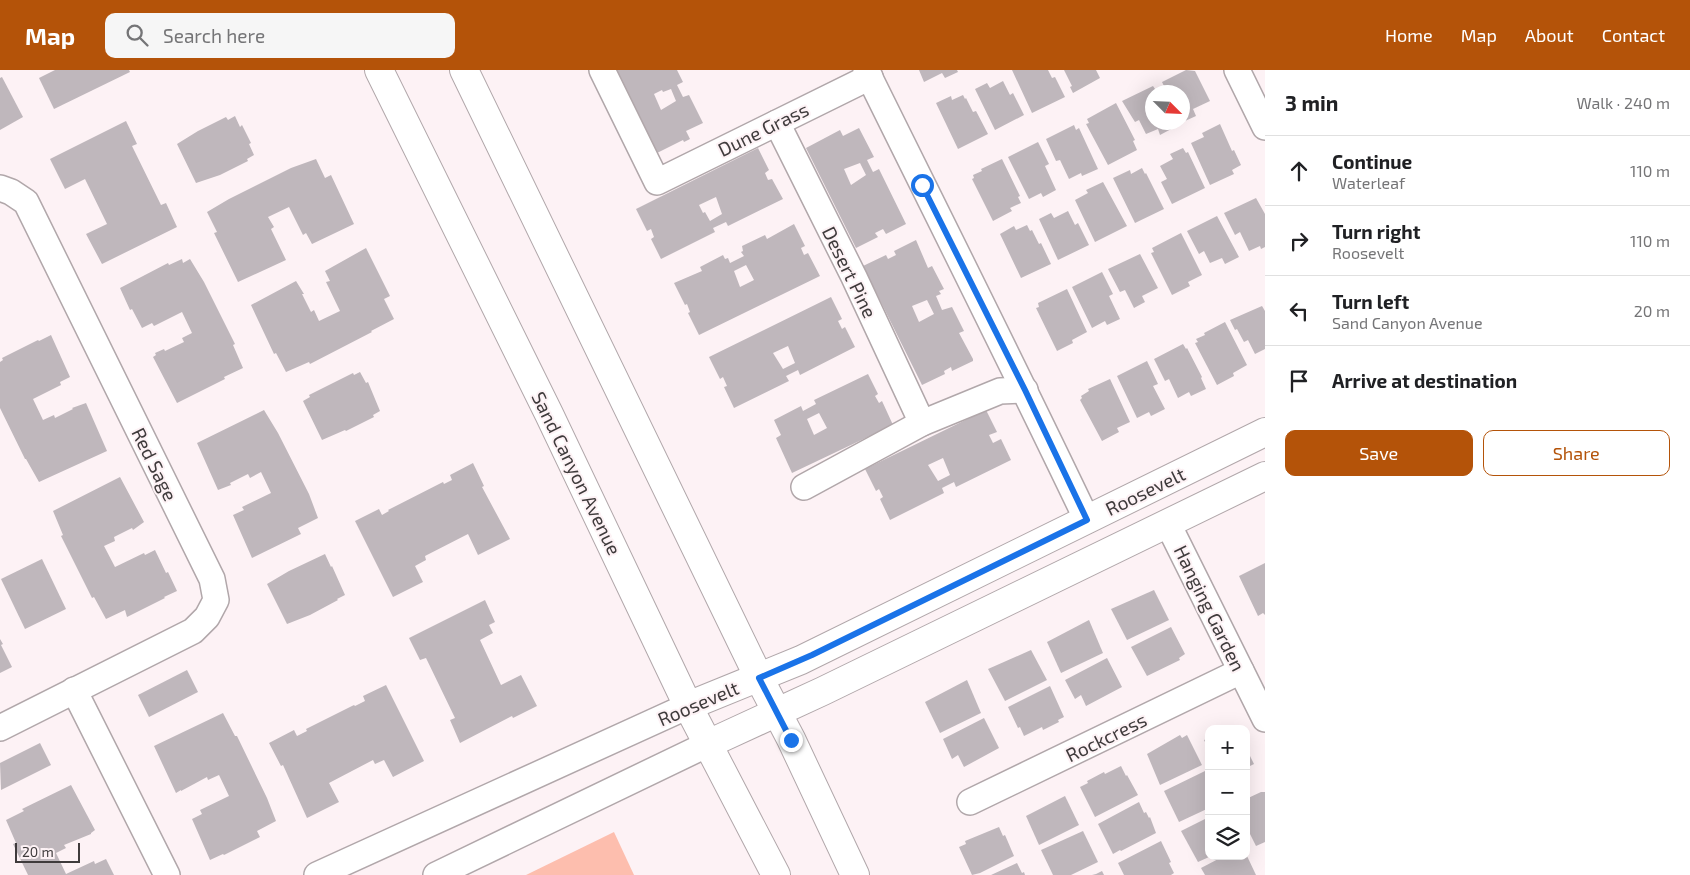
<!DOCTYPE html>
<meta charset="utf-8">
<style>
:root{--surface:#fff;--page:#f6f6f6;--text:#202124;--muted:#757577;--line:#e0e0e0;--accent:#b45309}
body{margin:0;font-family:"Exo 2",sans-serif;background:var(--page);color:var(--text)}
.controls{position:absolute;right:15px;bottom:15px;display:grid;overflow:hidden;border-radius:10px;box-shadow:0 5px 20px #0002}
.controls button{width:45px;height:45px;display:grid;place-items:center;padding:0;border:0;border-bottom:1px solid var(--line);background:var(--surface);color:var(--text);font:25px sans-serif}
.compass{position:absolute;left:1145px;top:15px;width:45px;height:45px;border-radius:50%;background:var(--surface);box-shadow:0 5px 20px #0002;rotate:114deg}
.scale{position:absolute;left:15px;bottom:12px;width:65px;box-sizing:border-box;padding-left:5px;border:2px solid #3f3b3c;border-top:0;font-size:14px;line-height:18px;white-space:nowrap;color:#3f3b3c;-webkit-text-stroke:4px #fdf2f5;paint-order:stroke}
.stop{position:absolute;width:15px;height:15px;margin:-11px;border:4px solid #1a73e8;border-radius:50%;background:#fff}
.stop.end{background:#1a73e8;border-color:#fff;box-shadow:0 1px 5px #0008}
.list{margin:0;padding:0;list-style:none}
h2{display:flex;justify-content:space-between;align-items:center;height:65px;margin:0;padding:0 20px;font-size:21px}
h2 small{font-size:16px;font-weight:400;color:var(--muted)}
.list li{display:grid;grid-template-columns:32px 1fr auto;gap:15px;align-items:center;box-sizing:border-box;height:70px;padding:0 20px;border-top:1px solid var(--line)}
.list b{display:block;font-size:19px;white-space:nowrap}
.list p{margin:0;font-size:16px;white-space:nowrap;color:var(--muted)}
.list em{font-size:16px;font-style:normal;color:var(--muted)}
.actions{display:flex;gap:10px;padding:15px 20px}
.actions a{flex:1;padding:11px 0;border:1px solid var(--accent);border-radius:10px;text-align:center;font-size:18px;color:var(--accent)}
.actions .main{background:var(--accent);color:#fff}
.icon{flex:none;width:28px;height:28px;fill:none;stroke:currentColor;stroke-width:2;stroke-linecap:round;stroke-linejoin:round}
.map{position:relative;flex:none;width:1265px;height:805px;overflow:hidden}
header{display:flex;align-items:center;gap:30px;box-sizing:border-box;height:70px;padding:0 25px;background:var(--accent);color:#fff}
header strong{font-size:24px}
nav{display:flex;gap:28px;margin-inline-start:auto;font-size:18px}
.search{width:350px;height:45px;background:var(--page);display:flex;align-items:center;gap:12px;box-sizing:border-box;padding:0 18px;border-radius:10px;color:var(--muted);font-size:19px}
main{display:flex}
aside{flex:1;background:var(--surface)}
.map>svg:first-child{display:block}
</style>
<header>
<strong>Map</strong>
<div class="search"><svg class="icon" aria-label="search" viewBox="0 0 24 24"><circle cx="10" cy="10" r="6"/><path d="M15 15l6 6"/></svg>Search here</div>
<nav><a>Home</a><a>Map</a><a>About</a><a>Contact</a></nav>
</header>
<main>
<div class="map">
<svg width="1265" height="805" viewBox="0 0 1265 805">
<rect width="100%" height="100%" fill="#fdf2f5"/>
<path fill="#fdbeae" d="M614 762 634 805H526Z"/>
<g fill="#bfb7bc" fill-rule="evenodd">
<path d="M55 0H129L130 2 54 39 39 8Z"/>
<path d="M614 0H677L683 12 677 15 683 27 689 25 703 53 686 61 690 69 684 72 683 70 655 84ZM671 19 676 31 661 40 654 24 662 20 663 22Z"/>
<path d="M919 0H957L958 2 945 8 942 3 924 12Z"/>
<path d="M1012 0H1048L1052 8 1055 7 1065 27 1032 43Z"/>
<path d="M1064 0H1096L1100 8 1073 23 1070 17 1072 16Z"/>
<path d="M1186 0 1195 1 1210 31 1193 39 1196 46 1185 51 1182 46V22H1167L1162 12Z"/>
<path d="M2 7 23 47 0 60V8Z"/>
<path d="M1003 11 1010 25 1013 23 1024 45 995 60 975 19 987 13 990 18Z"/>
<path d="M1153 16 1157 22H1152V52H1172L1175 57 1160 65 1158 59 1146 64 1139 50 1135 52 1122 31Z"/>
<path d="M963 25 965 29 966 28 973 42 976 41 988 64 958 79 936 33 951 26 952 30Z"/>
<path d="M1116 33 1135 70 1133 71 1137 80 1108 95 1086 54 1089 53 1087 49Z"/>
<path d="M235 46 240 57 242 55 251 73 249 74 254 85 247 89 248 91 220 105 196 113 177 74 198 61 226 47 228 50Z"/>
<path d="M126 51 137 74 132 76 161 135 166 133 177 157 102 194 86 164 107 154 85 109 65 119 50 89Z"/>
<path d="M1220 54 1232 81 1234 80 1241 95 1232 100 1234 104 1210 115 1191 73 1204 67 1202 63Z"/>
<path d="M1074 55 1076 60 1079 58 1098 99 1082 106 1081 103 1069 109 1060 90 1056 91 1046 69Z"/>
<path d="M859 58 874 87 867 90 873 102 879 99 906 154 886 164 883 159 875 163 878 167 856 178 806 78 840 60 843 66ZM860 93 866 105 851 115 844 99Z"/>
<path d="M1038 72 1049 94 1045 96 1056 120 1043 127 1041 123 1029 129 1008 87Z"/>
<path d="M758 78 769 100 765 103 768 110 772 109 783 129 728 156 726 152 713 158 715 162 661 189 651 169 654 167 651 159 647 161 636 139ZM716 127 722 144 710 151 705 142 703 143 699 135Z"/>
<path d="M1183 78 1186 83 1188 82 1205 118 1172 134 1161 112 1167 109 1160 96 1173 89 1170 84Z"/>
<path d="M316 89 325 108 331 105 354 154 312 174 306 163 303 165 289 137 268 147 274 157 271 159 286 190 238 212 214 163 217 162 207 142 229 129 291 98Z"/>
<path d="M1002 89 1020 126 1018 127 1021 133 1010 138 1012 141 993 151 972 109 974 108 973 105 982 101 981 99Z"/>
<path d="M1142 98 1145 104 1146 103 1164 139 1135 153 1113 108 1130 100 1131 104Z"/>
<path d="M1103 112 1127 156 1095 172 1075 130 1088 123 1086 120Z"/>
<path d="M1256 128 1265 144V177L1261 179 1260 176 1249 181 1240 162 1235 165 1224 143Z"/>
<path d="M1068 141 1075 155 1078 153 1089 175 1058 190 1039 149 1051 143 1054 148Z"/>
<path d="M1217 146 1239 187 1225 194 1222 188 1210 193 1204 181 1199 184 1187 161Z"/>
<path d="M794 154 805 176 801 178 804 185 808 183 820 206 699 265 688 243 690 242 687 234 685 235 674 213 702 201 700 197 723 185 725 189 728 188 730 193 744 186 741 182 743 181 742 176 765 165 767 169ZM746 195 754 210 740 217 734 201Z"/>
<path d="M1027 155 1030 161 1032 160 1039 174 1041 173 1051 194 1021 208 1000 164 1014 156 1016 160Z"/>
<path d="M1181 163 1202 205 1188 212 1190 216 1172 225 1151 183 1154 182 1152 178Z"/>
<path d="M916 170 928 198 932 196 944 219 939 221 941 224 936 226 942 240 952 237 964 261 959 263 973 289V291L952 301 951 297 944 301 945 304 922 315 863 196 886 185 888 189 896 185 894 181ZM927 230 934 244 919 252 912 236Z"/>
<path d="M366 178 390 226 384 229 394 249 371 261 372 262 310 294 309 292 286 302 276 283 274 284 251 235 296 211 304 224H302L311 242 314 240 319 251 340 241 326 212 330 211 325 201Z"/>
<path d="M1140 184 1158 218 1142 226 1145 232 1134 238 1125 220 1120 222 1108 199Z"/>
<path d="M182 189 183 193 190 189 204 212 235 274 233 275 243 298 224 307 225 309 177 333 153 287 156 285 155 283 164 279 165 281 184 272 182 268 192 263 182 242 154 256 152 253 142 258 132 239 130 240 120 218 168 193 169 195Z"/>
<path d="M1102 202 1113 224 1109 226 1120 249 1107 255 1105 251 1092 258 1072 217Z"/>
<path d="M1067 219 1087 262 1072 270 1073 273 1057 281 1036 238 1039 237 1038 233Z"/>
<path d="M831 227 842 249 838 251 842 259 845 257 855 277 800 305 798 300 786 306 789 311 734 338 724 317 727 316 723 307 720 309 709 287ZM788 276 795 293 783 299 773 283Z"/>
<path d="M1262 236 1265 241V279L1255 284 1248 270 1244 272 1237 259 1235 260 1230 250Z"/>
<path d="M1225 252 1247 295 1233 303 1234 306 1217 315 1195 273 1198 272 1196 269 1205 265 1204 263Z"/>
<path d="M51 265 70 307 60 312 61 315 33 329 43 350 54 345 55 348 73 339 72 338 86 333 107 381 39 412 26 389H25L0 338V292L3 290 2 288 38 270 39 271Z"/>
<path d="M1183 274 1186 279 1187 278 1202 307 1201 308 1206 319 1191 326 1189 322 1178 328 1169 309 1165 311 1154 289Z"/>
<path d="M1147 291 1158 314 1153 316 1165 339 1151 346 1149 342 1137 348 1117 306Z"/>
<path d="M360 302 366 313 368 312 380 341 373 345 374 347 346 361 345 360 322 370 303 331 310 327 309 325 353 303 354 305Z"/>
<path d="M868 304 878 324 875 326 879 333 882 331 893 355 792 403 776 368 781 365 774 350 801 336 803 341 816 334 814 330ZM819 343 827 358 814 365 807 349Z"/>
<path d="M1110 309 1130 352 1117 358 1119 362 1102 371 1080 330 1082 328 1081 326 1089 321 1088 319Z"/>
<path d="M264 340 278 363 309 424 318 448 298 458 301 464 252 488 233 445 244 440 242 437 271 423 261 402 250 408 248 404 230 413 231 415 218 420 197 373Z"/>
<path d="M986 340 997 362 989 365 993 373 1001 369 1011 390 956 417 954 412 942 418 944 423 890 450 880 429 883 427 879 419 876 421 865 399ZM943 388 950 405 938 411 928 395Z"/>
<path d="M473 393 484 416 482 417 510 469 478 485 468 464 425 486 426 490 415 496 423 512 393 527 355 451 379 439 382 445 389 441 388 440 443 412 444 414 452 410 450 405Z"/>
<path d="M120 407 144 452 133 460 132 458 114 467 115 471 104 476 115 497 144 483 145 485 155 480 166 503 168 502 177 521 164 527 165 528 127 547 125 540 106 549 94 527 92 528 61 466 63 465 53 441Z"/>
<path d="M325 484 331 497 332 496 345 525 337 529 338 530 310 545 287 554 267 514 289 501Z"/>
<path d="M42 489 66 539 25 559 1 509Z"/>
<path d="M1265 493V545L1263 543 1258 546 1239 506Z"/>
<path d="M1154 520 1169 550 1127 570 1111 539Z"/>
<path d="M485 530 495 552 489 555 493 563 480 570 501 615 521 605 537 636 513 648 512 646 460 673 450 650 455 648 426 588 420 590 409 568Z"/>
<path d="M1089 550 1103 583 1061 603 1047 572Z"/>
<path d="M1171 557 1185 584 1179 588 1180 590 1147 606 1131 577Z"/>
<path d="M0 569 3 574 1 575 12 597 0 603Z"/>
<path d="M1031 580 1047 610 1005 631 988 599Z"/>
<path d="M1107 588 1122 617 1086 636 1081 625 1075 629 1065 610Z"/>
<path d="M187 600 198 622 149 647 138 625Z"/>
<path d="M967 610 981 643 940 663 925 632Z"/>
<path d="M386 615 424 691 393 707 384 690 375 694 373 690 329 713 339 732 307 748 283 695 281 696 269 673 294 660 297 666 307 661 306 659 354 635 355 636 365 631 363 626Z"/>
<path d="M1050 616 1064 647 1058 650 1059 652 1043 660 1042 657 1024 666 1020 657 1018 658 1008 637Z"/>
<path d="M223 643 235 666H237L267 728 276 751 257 761 260 767 224 785 223 784 210 790 192 749 202 744 200 740 229 726 219 705 208 710 207 707 181 721V720L176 723 154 676Z"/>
<path d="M984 648 999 678 964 697 958 685 952 689 943 669Z"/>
<path d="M1180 665 1182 668 1187 665 1202 695 1160 715 1147 684Z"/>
<path d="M1209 668V680L1204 670Z"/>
<path d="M40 673 51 695 1 720 0 693Z"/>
<path d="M1246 678 1254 694 1246 698Z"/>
<path d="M1121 696 1126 706 1127 705 1138 725 1095 747 1080 717 1088 713 1087 711 1104 702 1105 704Z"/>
<path d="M1205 701 1209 708V738L1179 752 1164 721Z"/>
<path d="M71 715 95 760 91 763V764L64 775 66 778 56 783 66 804 94 791 95 794 106 789 114 805H28L13 774 16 773 6 750 24 741 22 739Z"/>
<path d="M1261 722H1265V772L1256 776 1246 756V729Z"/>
<path d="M1065 726 1079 755 1039 775 1026 746Z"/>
<path d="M1139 732 1144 743 1146 742 1149 748 1150 747 1156 763 1121 781 1120 780 1113 784 1098 754Z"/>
<path d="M1209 747V787L1198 792 1181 761Z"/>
<path d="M999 757 1003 766 1005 765 1014 786 980 803 972 805 959 777 966 774 965 771Z"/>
<path d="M1083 761 1098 792 1071 805H1053L1041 780Z"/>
<path d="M1161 771 1171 792 1169 793 1174 803 1171 805H1124L1118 793Z"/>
<path d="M1224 786H1247L1256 805H1205L1201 798Z"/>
<path d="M1017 793 1022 803 1024 802 1025 805H991Z"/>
<path d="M1102 801 1104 805H1092L1096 804Z"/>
</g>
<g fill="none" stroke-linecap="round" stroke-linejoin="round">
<g stroke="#b1a7aa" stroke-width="28">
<g id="minor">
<path d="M602 0 657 112 870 7"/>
<path d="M866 0C940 150 1015 299 1087 450"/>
<path d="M1237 0 1265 57"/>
<path d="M777 53 854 207 922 353"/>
<path d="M0 118 11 122 26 132 212 509 216 530 207 547 193 561 0 658"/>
<path d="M804 417 922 353 1000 321 1025 320"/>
<path d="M1168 454 1265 649"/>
<path d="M74 620 167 805"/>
<path d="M970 732 1241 601"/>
<path d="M317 805 688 636"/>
<path d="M436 805 708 674"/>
</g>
</g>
<g stroke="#b1a7aa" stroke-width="30">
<g id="tertiary">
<path d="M688 636 801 590 1265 362"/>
<path d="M708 674 823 621 1265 406"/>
</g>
</g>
<g stroke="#b1a7aa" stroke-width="30">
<g id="secondary">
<path d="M379 0 549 344 688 636 776 805"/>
<path d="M464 0 759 608 791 669 855 805"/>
</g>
</g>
<use href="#minor" stroke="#fff" stroke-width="25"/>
<use href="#tertiary" stroke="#fff" stroke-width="28"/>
<use href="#secondary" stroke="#fff" stroke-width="28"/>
</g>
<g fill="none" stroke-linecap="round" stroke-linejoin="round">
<path stroke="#1a73e8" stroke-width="6" d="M791 670 759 608 812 585 1087 450 1025 320 922 115"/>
</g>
<g text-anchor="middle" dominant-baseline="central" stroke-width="4" stroke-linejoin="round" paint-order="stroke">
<g font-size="19" fill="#3f3b3c" stroke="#fdf2f5">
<text transform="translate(763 59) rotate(-26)">Dune Grass</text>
<text transform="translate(850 202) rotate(64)">Desert Pine</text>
<text transform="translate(155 394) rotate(64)">Red Sage</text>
<text transform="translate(577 403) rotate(64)">Sand Canyon Avenue</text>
<text transform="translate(1145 421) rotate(-26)">Roosevelt</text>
<text transform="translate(1210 538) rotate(64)">Hanging Garden</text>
<text transform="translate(698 633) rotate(-23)">Roosevelt</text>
<text transform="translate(1106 667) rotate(-26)">Rockcress</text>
</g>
</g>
</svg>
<div class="controls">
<button>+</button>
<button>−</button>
<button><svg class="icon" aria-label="layers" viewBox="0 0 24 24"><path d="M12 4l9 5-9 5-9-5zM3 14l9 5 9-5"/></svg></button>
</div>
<svg class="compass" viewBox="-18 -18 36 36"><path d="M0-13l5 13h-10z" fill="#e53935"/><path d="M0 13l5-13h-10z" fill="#757577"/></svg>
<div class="scale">20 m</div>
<div class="stop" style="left:922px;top:115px"></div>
<div class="stop end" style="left:791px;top:670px"></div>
</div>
<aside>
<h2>3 min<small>Walk · 240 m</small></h2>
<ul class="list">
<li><svg class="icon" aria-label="ahead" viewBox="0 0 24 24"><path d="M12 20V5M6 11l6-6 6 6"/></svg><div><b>Continue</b><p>Waterleaf</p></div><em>110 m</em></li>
<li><svg class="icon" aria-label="right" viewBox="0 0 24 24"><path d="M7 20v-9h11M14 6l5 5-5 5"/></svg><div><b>Turn right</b><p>Roosevelt</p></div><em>110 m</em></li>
<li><svg class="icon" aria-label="left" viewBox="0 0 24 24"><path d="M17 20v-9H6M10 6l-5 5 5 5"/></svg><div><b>Turn left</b><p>Sand Canyon Avenue</p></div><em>20 m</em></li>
<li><svg class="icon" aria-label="arrive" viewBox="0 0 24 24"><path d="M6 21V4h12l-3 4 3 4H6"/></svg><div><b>Arrive at destination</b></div></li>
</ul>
<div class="actions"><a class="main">Save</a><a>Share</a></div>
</aside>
</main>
